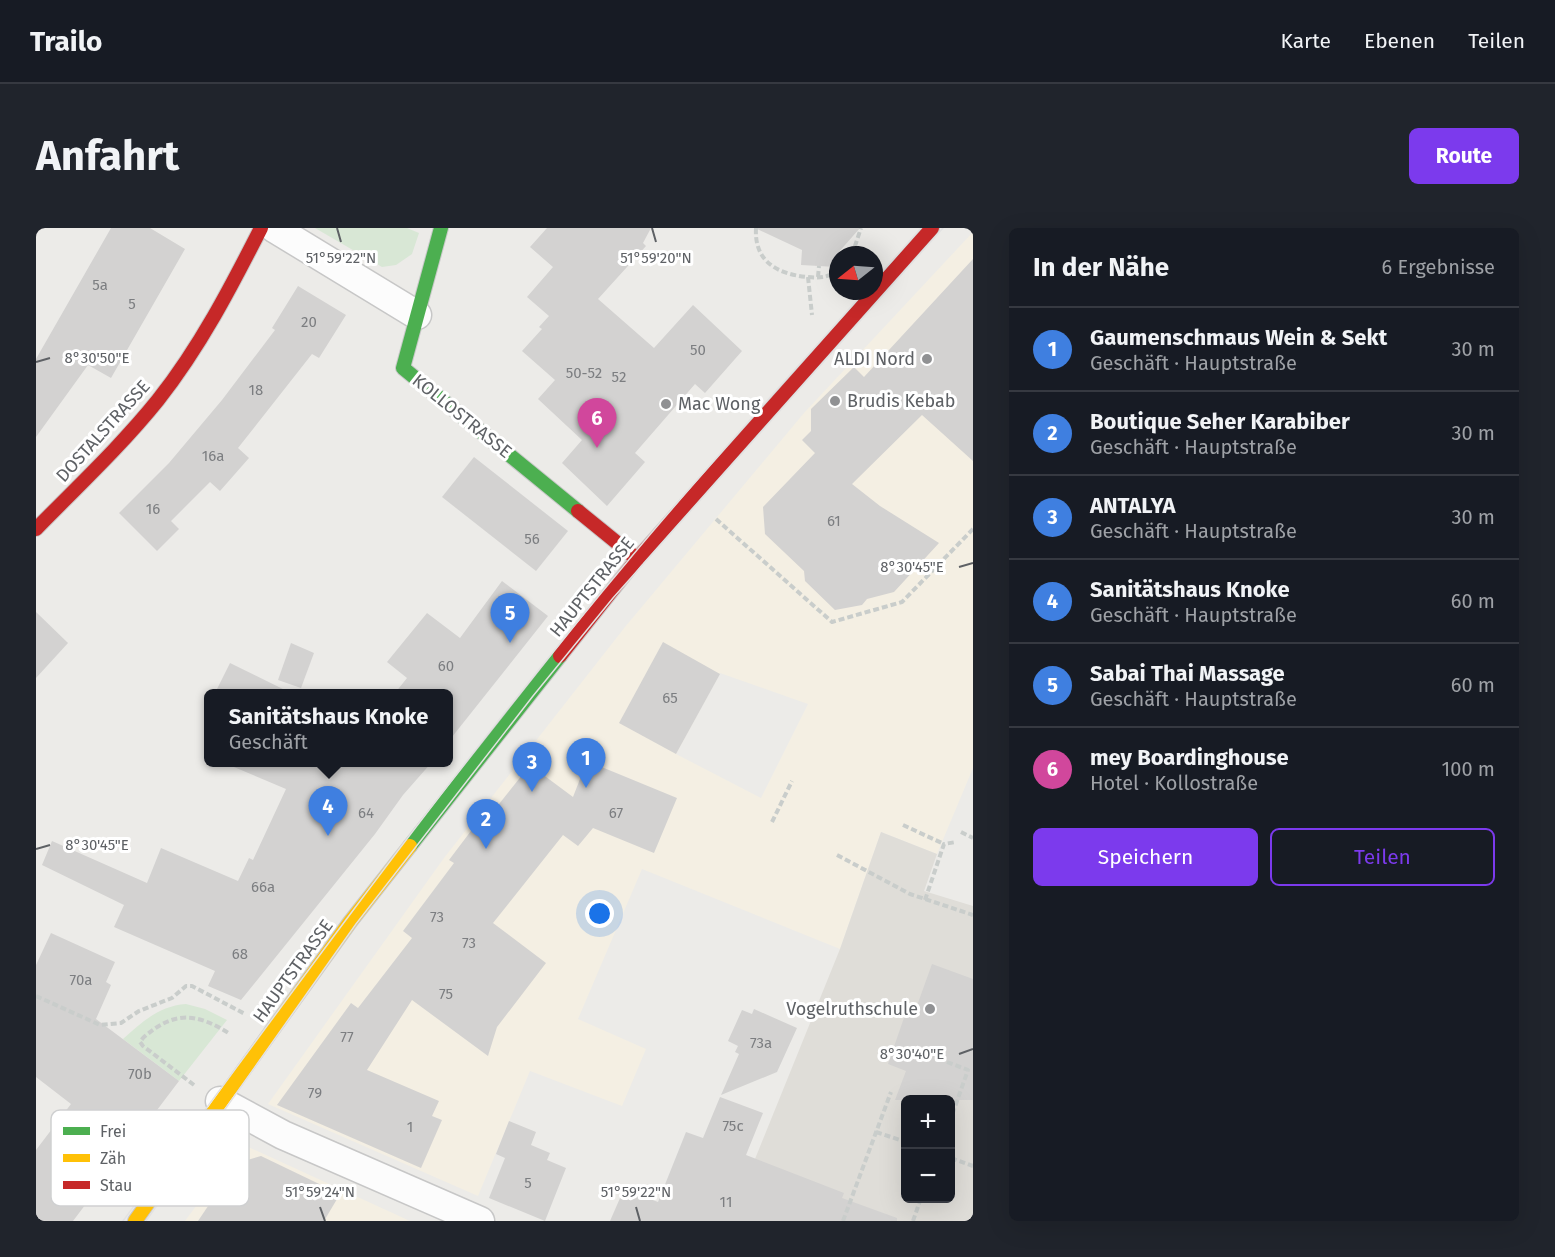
<!DOCTYPE html>
<html lang="de">
<meta charset="utf-8">
<style>
:root{--surface:#171b24;--page:#20242c;--text:#f1f3f6;--muted:#9ea1a6;--line:#363941;--accent:#7c3aed}
body{margin:0;font-family:"Fira Sans",sans-serif;background:var(--page);color:var(--text)}
.controls{position:absolute;right:18px;bottom:18px;display:grid;overflow:hidden;border-radius:9px;box-shadow:0 6px 24px #0002}
.controls button{width:54px;height:54px;display:grid;place-items:center;padding:0;border:0;border-bottom:2px solid var(--line);background:var(--surface);color:var(--text);font:30px sans-serif}
.compass{position:absolute;left:793px;top:18px;width:54px;height:54px;border-radius:50%;background:var(--surface);box-shadow:0 6px 24px #0002;rotate:253deg}
.you{position:absolute;left:564px;top:686px;width:21px;height:21px;margin:-15px;border:4px solid #fff;border-radius:50%;background:#1a73e8;box-shadow:0 0 0 9px #1a73e833}
.badge{display:grid;place-items:center;width:39px;height:39px;border-radius:50%;background:var(--accent);color:#fff;font-size:20px;font-weight:700}
.pin{position:absolute;translate:-50% -50px;filter:drop-shadow(0 2px 3px #0008)}
.pin::after{content:'';position:absolute;top:32px;width:21px;height:18px;background:inherit;clip-path:polygon(0 0,100% 0,50% 100%)}
.popup{position:absolute;left:168px;top:461px;width:249px;height:78px;box-sizing:border-box;display:grid;place-content:center;border-radius:9px;background:var(--surface);filter:drop-shadow(0 2px 4px #0005);font-size:20px;white-space:nowrap;color:var(--muted)}
.popup b{font-size:22px;color:var(--text)}
.popup::after{content:'';position:absolute;left:50%;top:100%;margin-left:-12px;border:12px solid transparent;border-top-color:var(--surface)}
.list{margin:0;padding:0;list-style:none}
h2{display:flex;justify-content:space-between;align-items:center;height:78px;margin:0;padding:0 24px;font-size:26px}
h2 small{font-size:20px;font-weight:400;color:var(--muted)}
.list li{display:grid;grid-template-columns:39px 1fr auto;gap:18px;align-items:center;box-sizing:border-box;height:84px;padding:0 24px;border-top:2px solid var(--line)}
.list b{display:block;font-size:22px;white-space:nowrap}
.list p{margin:0;font-size:20px;white-space:nowrap;color:var(--muted)}
.list em{font-size:20px;font-style:normal;color:var(--muted)}
.actions{display:flex;gap:12px;padding:18px 24px}
.actions a{flex:1;padding:14px 0;border:2px solid var(--accent);border-radius:9px;text-align:center;font-size:21px;color:var(--accent)}
.actions .main{background:var(--accent);color:#fff}
.map{position:relative;flex:none;width:937px;height:993px;overflow:hidden;border-radius:9px}
header{display:flex;align-items:center;gap:36px;box-sizing:border-box;height:84px;padding:0 30px;background:var(--surface);border-bottom:2px solid var(--line)}
header strong{font-size:28px}
nav{display:flex;gap:33px;margin-inline-start:auto;font-size:21px}
.intro{display:flex;align-items:center;justify-content:space-between;box-sizing:border-box;height:144px;padding:0 36px}
h1{margin:0;font-size:42px}
.button{padding:15px 27px;border-radius:9px;background:var(--accent);color:#fff;font-size:21px;font-weight:700}
main{display:flex;gap:36px;padding:0 36px}
aside{flex:1;background:var(--surface);border-radius:9px;box-shadow:0 6px 24px #0002}
.map>svg:first-child{display:block}
</style>
<header>
<strong>Trailo</strong>
<nav><a>Karte</a><a>Ebenen</a><a>Teilen</a></nav>
</header>
<div class="intro"><h1>Anfahrt</h1><a class="button">Route</a></div>
<main>
<div class="map">
<svg width="937" height="993" viewBox="0 0 937 993">
<rect width="100%" height="100%" fill="#ecebe8"/>
<g fill="#f4efe3" fill-rule="evenodd">
<path d="M937 4V540L901 626 845 604 804 721 606 641 542 791 610 821 586 878 494 843 442 968 232 876 408 630 589 399 768 185ZM684 445 772 476 725 570 640 526Z"/>
<path d="M206 916 374 993H149Z"/>
</g>
<path fill="#dfddd8" fill-rule="evenodd" d="M845 604 901 626 888 663 937 678V993H797L719 931 804 721ZM870 872H915V970H870Z"/>
<g fill="#d8e7d5">
<path d="M279 0H371L383 5 376 26 360 37 346 39Z"/>
<path d="M150 776 169 781 191 792 143 853 87 811C106 794 123 778 150 776Z"/>
</g>
<g fill="#d3d2d1">
<path d="M75 0H114L149 21 75 150 52 137 0 209V131Z"/>
<path d="M511 0H615L607 15 610 18 562 71 618 120 657 77 706 123 669 165 659 156 599 225 609 234 571 278 526 235 546 212 502 171 519 152 486 123 506 101 503 99 513 88 491 69 517 39 494 19Z"/>
<path d="M719 0H824L802 25 801 39 765 37 766 22Z"/>
<path d="M937 31V233L886 187 816 256 844 278 903 315 858 364 831 371 826 377 799 382 769 353 768 343 729 306 727 279 779 225 766 212 775 203V181L818 139 828 149Z"/>
<path d="M262 58 310 87 283 130 276 126 202 220 213 230 184 263 174 254 135 293 143 301 121 323 83 285 133 235 186 172 239 102 236 100Z"/>
<path d="M438 229 532 303 500 343 406 269Z"/>
<path d="M466 353 512 388 412 514V465H359L371 450 351 434 391 385 424 410Z"/>
<path d="M0 384 32 415 0 450Z"/>
<path d="M627 414 684 446 640 526 583 495Z"/>
<path d="M255 415 278 425 265 460 242 452Z"/>
<path d="M194 435 255 465H179Z"/>
<path d="M551 533 641 570 618 625 557 600 542 618 527 607 457 695 510 735 461 799 452 828 376 772 331 842 403 873 396 888 406 892 385 940 241 877 315 775 322 780 376 710 367 703 418 635 413 632 450 583 455 586 494 537 537 569Z"/>
<path d="M186 534H396L367 567 339 606 205 772 172 758 179 743 78 699 88 677 6 637 16 613 111 655 125 620 202 653 213 630 217 632 250 561Z"/>
<path d="M15 705 79 734 70 754 75 757 60 791 143 853 37 993H0V922L35 876 0 849V737Z"/>
<path d="M896 736 937 751V872H859L870 843 852 836 870 784 878 786Z"/>
<path d="M718 781 761 800 741 844 685 867 703 826 699 824 702 818 692 813 706 782 716 786Z"/>
<path d="M684 869 727 885 710 927 808 965 806 970 861 990V993H574L588 961 622 974 650 904 667 910Z"/>
<path d="M473 893 500 904 495 917 514 925 511 932 530 940 509 993 453 970 469 930 460 926Z"/>
<path d="M225 928 304 966 288 993H162L201 935Z"/>
</g>
<g fill="none" stroke-linecap="round" stroke-linejoin="round">
<g stroke="#c7c7c7" stroke-width="31">
<g id="street">
<path d="M238 0 381 87"/>
<path d="M184 873 247 907 444 993"/>
</g>
</g>
<g stroke="#c9c9c9" stroke-width="16">
<g id="fast">
<path d="M405 0 367 140 542 283"/>
<path d="M374 618 524 428"/>
</g>
</g>
<g stroke="#c9c9c9" stroke-width="16">
<path id="slow" d="M99 993 314 694 374 618"/>
</g>
<g stroke="#c9c9c9" stroke-width="16">
<g id="jam">
<path d="M542 283 601 331"/>
<path d="M0 301C41 259 85 218 122 172 164 119 195 59 225 0"/>
<path d="M524 428 601 331 896 0"/>
</g>
</g>
<g stroke="#c9cdcb" stroke-width="4" stroke-dasharray="6 3" stroke-linecap="butt">
<path d="M720 0C718 34 742 46 771 49 784 50 792 50 802 42"/>
<path d="M816 27 825 0"/>
<path d="M772 49 776 87"/>
<path d="M782 49 783 38"/>
<path d="M680 291 796 394 866 374 937 301"/>
<path d="M736 594 756 553"/>
<path d="M867 597 908 616"/>
<path d="M925 604 937 610"/>
<path d="M801 627 874 666 937 687"/>
<path d="M889 672 908 616 920 614"/>
<path d="M0 768 64 797 85 795 103 783 136 770 150 758H156L209 786"/>
<path d="M911 834 932 842 915 890"/>
<path d="M158 857 107 818 104 814 107 810C138 782 161 785 194 806"/>
<path d="M840 904 870 914"/>
<path d="M915 930 937 938"/>
<path d="M807 993 855 864"/>
<path d="M877 993 885 970"/>
</g>
<use href="#street" stroke="#fcfcfc" stroke-width="28"/>
<use href="#fast" stroke="#4caf50" stroke-width="14"/>
<use href="#slow" stroke="#ffc107" stroke-width="14"/>
<use href="#jam" stroke="#c62828" stroke-width="14"/>
<g stroke="#e3e2e2" stroke-width="1.5">
<path d="M838 53 885 0"/>
<path d="M87 993C253 769 416 542 596 328 671 238 751 151 829 63"/>
<path d="M110 993 320 696 497 468 577 370 907 0"/>
</g>
</g>
<path fill="none" stroke="#5e6165" stroke-width="2" d="M301 0 305 14M616 0 620 14M0 134 14 130M923 339 937 335M0 621 14 617M923 826 937 821M284 979 289 993M600 979 604 993"/>
<g fill="#909193" stroke="#fff" stroke-width="2">
<circle cx="891" cy="131" r="6"/>
<circle cx="799" cy="173" r="6"/>
<circle cx="630" cy="176" r="6"/>
<circle cx="894" cy="781" r="6"/>
</g>
<g text-anchor="middle" dominant-baseline="central" stroke-width="6" stroke-linejoin="round" paint-order="stroke">
<g font-size="15" fill="#7c7e81">
<text x="64" y="57">5a</text>
<text x="96" y="76">5</text>
<text x="273" y="94">20</text>
<text x="662" y="122">50</text>
<text x="548" y="145">50-52</text>
<text x="583" y="149">52</text>
<text x="220" y="162">18</text>
<text x="177" y="228">16a</text>
<text x="117" y="281">16</text>
<text x="798" y="293">61</text>
<text x="496" y="311">56</text>
<text x="410" y="438">60</text>
<text x="634" y="470">65</text>
<text x="330" y="585">64</text>
<text x="580" y="585">67</text>
<text x="227" y="659">66a</text>
<text x="401" y="689">73</text>
<text x="433" y="715">73</text>
<text x="204" y="726">68</text>
<text x="45" y="752">70a</text>
<text x="410" y="766">75</text>
<text x="311" y="809">77</text>
<text x="725" y="815">73a</text>
<text x="104" y="846">70b</text>
<text x="279" y="865">79</text>
<text x="697" y="898">75c</text>
<text x="374" y="899">1</text>
<text x="492" y="955">5</text>
<text x="690" y="974">11</text>
</g>
<g font-size="18" fill="#5e6165" stroke="#fff" text-anchor="end">
<text x="879" y="131">ALDI Nord</text>
<text x="811" y="173" text-anchor="start">Brudis Kebab</text>
<text x="642" y="176" text-anchor="start">Mac Wong</text>
<text x="882" y="781">Vogelruthschule</text>
</g>
<g font-size="18" fill="#5e6165" stroke="#fff">
<text transform="translate(426 188) rotate(39)">KOLLOSTRASSE</text>
<text transform="translate(67 203) rotate(-48)">DOSTALSTRASSE</text>
<text transform="translate(556 359) rotate(-51)">HAUPTSTRASSE</text>
<text transform="translate(257 743) rotate(-54)">HAUPTSTRASSE</text>
</g>
</g>
<rect x="15" y="882" width="198" height="96" rx="9" fill="#fff" stroke="#cfd0d1" stroke-width="1.5"/>
<rect x="27" y="899" width="27" height="8" fill="#4caf50"/>
<rect x="27" y="926" width="27" height="8" fill="#ffc107"/>
<rect x="27" y="953" width="27" height="8" fill="#c62828"/>
<g font-size="16" fill="#5e6165">
<text x="64" y="909">Frei</text>
<text x="64" y="936">Zäh</text>
<text x="64" y="963">Stau</text>
</g>
<g font-size="15" text-anchor="middle" fill="#5e6165" stroke="#fff" stroke-width="6" stroke-linejoin="round" paint-order="stroke">
<text x="305" y="35">51°59'22"N</text>
<text x="620" y="35">51°59'20"N</text>
<text x="61" y="135">8°30'50"E</text>
<text x="876" y="344">8°30'45"E</text>
<text x="61" y="622">8°30'45"E</text>
<text x="876" y="831">8°30'40"E</text>
<text x="284" y="969">51°59'24"N</text>
<text x="600" y="969">51°59'22"N</text>
</g>
</svg>
<div class="controls">
<button>+</button>
<button>−</button>
</div>
<svg class="compass" viewBox="-18 -18 36 36"><path d="M0-13l5 13h-10z" fill="#e53935"/><path d="M0 13l5-13h-10z" fill="#9ea1a6"/></svg>
<div class="you"></div>
<div class="pin badge" style="left:550px;top:560px;background:#3f7fe0">1</div>
<div class="pin badge" style="left:450px;top:621px;background:#3f7fe0">2</div>
<div class="pin badge" style="left:496px;top:564px;background:#3f7fe0">3</div>
<div class="pin badge" style="left:292px;top:608px;background:#3f7fe0">4</div>
<div class="popup"><b>Sanitätshaus Knoke</b>Geschäft</div>
<div class="pin badge" style="left:474px;top:415px;background:#3f7fe0">5</div>
<div class="pin badge" style="left:561px;top:220px;background:#d1479c">6</div>
</div>
<aside>
<h2>In der Nähe<small>6 Ergebnisse</small></h2>
<ul class="list">
<li><span class="badge" style="background:#3f7fe0">1</span><div><b>Gaumenschmaus Wein &amp; Sekt</b><p>Geschäft · Hauptstraße</p></div><em>30 m</em></li>
<li><span class="badge" style="background:#3f7fe0">2</span><div><b>Boutique Seher Karabiber</b><p>Geschäft · Hauptstraße</p></div><em>30 m</em></li>
<li><span class="badge" style="background:#3f7fe0">3</span><div><b>ANTALYA</b><p>Geschäft · Hauptstraße</p></div><em>30 m</em></li>
<li><span class="badge" style="background:#3f7fe0">4</span><div><b>Sanitätshaus Knoke</b><p>Geschäft · Hauptstraße</p></div><em>60 m</em></li>
<li><span class="badge" style="background:#3f7fe0">5</span><div><b>Sabai Thai Massage</b><p>Geschäft · Hauptstraße</p></div><em>60 m</em></li>
<li><span class="badge" style="background:#d1479c">6</span><div><b>mey Boardinghouse</b><p>Hotel · Kollostraße</p></div><em>100 m</em></li>
</ul>
<div class="actions"><a class="main">Speichern</a><a>Teilen</a></div>
</aside>
</main>
